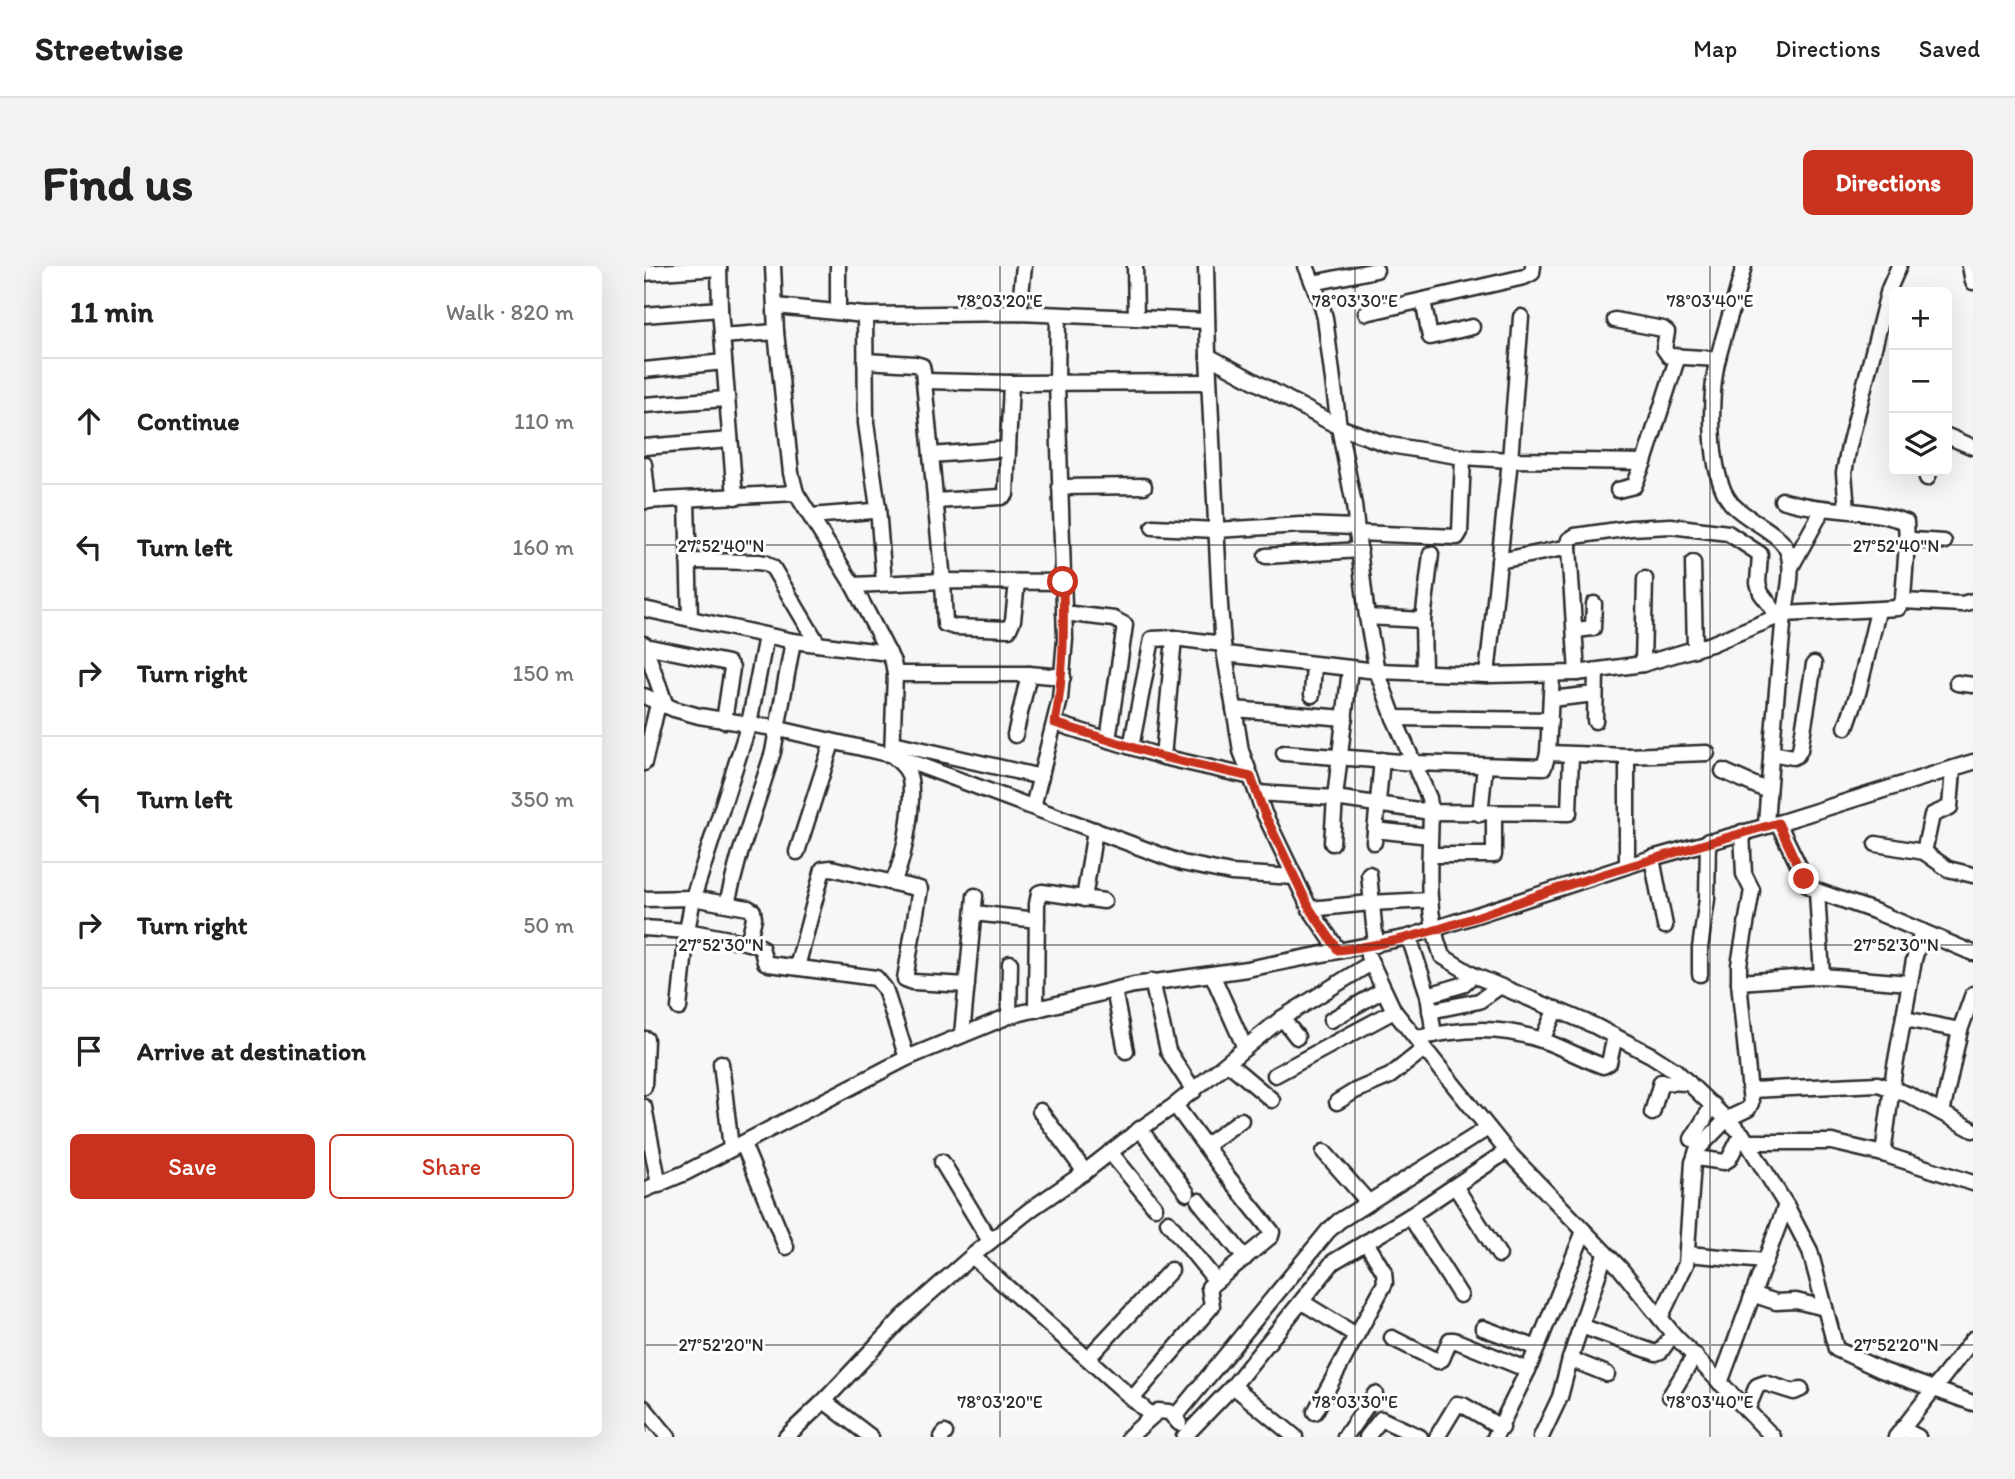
<!DOCTYPE html>
<meta charset="utf-8">
<style>
:root{--surface:#fff;--page:#f2f2f2;--text:#222;--muted:#767676;--line:#e0e0e0;--accent:#c8321e}
body{margin:0;font-family:Itim,sans-serif;background:var(--page);color:var(--text)}
.controls{position:absolute;right:21px;top:21px;display:grid;overflow:hidden;border-radius:10px;box-shadow:0 7px 28px #0002}
.controls button{width:63px;height:63px;display:grid;place-items:center;padding:0;border:0;border-bottom:2px solid var(--line);background:var(--surface);color:var(--text);font:35px sans-serif}
.stop{position:absolute;width:21px;height:21px;margin:-16px;border:5px solid #c8321e;border-radius:50%;background:#fff}
.stop.end{background:#c8321e;border-color:#fff;box-shadow:0 2px 7px #0008}
.list{margin:0;padding:0;list-style:none}
h2{display:flex;justify-content:space-between;align-items:center;height:91px;margin:0;padding:0 28px;font-size:30px}
h2 small{font-size:23px;font-weight:400;color:var(--muted)}
.list li{display:grid;grid-template-columns:46px 1fr auto;gap:21px;align-items:center;box-sizing:border-box;height:126px;padding:0 28px;border-top:2px solid var(--line)}
.list b{display:block;font-size:26px;white-space:nowrap}
.list em{font-size:23px;font-style:normal;color:var(--muted)}
.actions{display:flex;gap:14px;padding:21px 28px}
.actions a{flex:1;padding:16px 0;border:2px solid var(--accent);border-radius:10px;text-align:center;font-size:24px;color:var(--accent)}
.actions .main{background:var(--accent);color:#fff}
.icon{flex:none;width:38px;height:38px;fill:none;stroke:currentColor;stroke-width:2;stroke-linecap:round;stroke-linejoin:round}
.map{position:relative;flex:none;width:1329px;height:1171px;overflow:hidden;border-radius:10px}
header{display:flex;align-items:center;gap:42px;box-sizing:border-box;height:98px;padding:0 35px;background:var(--surface);border-bottom:2px solid var(--line)}
header strong{font-size:33px}
nav{display:flex;gap:38px;margin-inline-start:auto;font-size:24px}
.intro{display:flex;align-items:center;justify-content:space-between;box-sizing:border-box;height:168px;padding:0 42px}
h1{margin:0;font-size:49px}
.button{padding:18px 32px;border-radius:10px;background:var(--accent);color:#fff;font-size:24px;font-weight:700}
main{display:flex;gap:42px;padding:0 42px}
aside{flex:1;background:var(--surface);border-radius:10px;box-shadow:0 7px 28px #0002}
.map>svg:first-child{display:block}
</style>
<header>
<strong>Streetwise</strong>
<nav><a>Map</a><a>Directions</a><a>Saved</a></nav>
</header>
<div class="intro"><h1>Find us</h1><a class="button">Directions</a></div>
<main>
<aside>
<h2>11 min<small>Walk · 820 m</small></h2>
<ul class="list">
<li><svg class="icon" aria-label="ahead" viewBox="0 0 24 24"><path d="M12 20V5M6 11l6-6 6 6"/></svg><div><b>Continue</b></div><em>110 m</em></li>
<li><svg class="icon" aria-label="left" viewBox="0 0 24 24"><path d="M17 20v-9H6M10 6l-5 5 5 5"/></svg><div><b>Turn left</b></div><em>160 m</em></li>
<li><svg class="icon" aria-label="right" viewBox="0 0 24 24"><path d="M7 20v-9h11M14 6l5 5-5 5"/></svg><div><b>Turn right</b></div><em>150 m</em></li>
<li><svg class="icon" aria-label="left" viewBox="0 0 24 24"><path d="M17 20v-9H6M10 6l-5 5 5 5"/></svg><div><b>Turn left</b></div><em>350 m</em></li>
<li><svg class="icon" aria-label="right" viewBox="0 0 24 24"><path d="M7 20v-9h11M14 6l5 5-5 5"/></svg><div><b>Turn right</b></div><em>50 m</em></li>
<li><svg class="icon" aria-label="arrive" viewBox="0 0 24 24"><path d="M6 21V4h12l-3 4 3 4H6"/></svg><div><b>Arrive at destination</b></div></li>
</ul>
<div class="actions"><a class="main">Save</a><a>Share</a></div>
</aside>
<div class="map">
<svg width="1329" height="1171" viewBox="0 0 1329 1171">
<rect width="100%" height="100%" fill="#f7f7f7"/>
<filter id="ink" filterUnits="userSpaceOnUse"><feTurbulence type="fractalNoise" baseFrequency=".0143" numOctaves="2"/><feDisplacementMap in="SourceGraphic" scale="14" xChannelSelector="R" yChannelSelector="G"/><feConvolveMatrix kernelMatrix="1 2 1 2 8 2 1 2 1" color-interpolation-filters="sRGB"/></filter>
<g filter="url(#ink)">
<g fill="none" stroke-linecap="round" stroke-linejoin="round">
<g stroke="#2b2b2b" stroke-width="19">
<g id="minor">
<path d="M75 0 76 43 91 231"/>
<path d="M129 0 132 66 147 207 152 227 209 319 249 396 251 408 248 489C253 494 260 499 263 505 274 522 260 596 250 613L245 616 187 602 179 603 153 701"/>
<path d="M194 0V46"/>
<path d="M491 0 492 52"/>
<path d="M562 0 564 90 576 339 579 378 593 460 597 485 607 511 620 547 666 643 694 684"/>
<path d="M662 0 677 37 681 52 695 161 710 239 723 351 733 405 750 452 785 532 787 546C786 594 780 644 798 690L829 709 949 759 1007 789 1032 805 1098 868 1142 939 1166 985 1192 1083 1237 1104 1329 1137"/>
<path d="M1100 0C1092 31 1082 61 1074 92 1065 127 1064 209 1087 237 1102 255 1141 267 1145 290 1150 312 1141 337 1139 359 1133 426 1126 493 1122 560"/>
<path d="M1326 0 1329 16"/>
<path d="M0 7 75 2"/>
<path d="M669 17 732 4"/>
<path d="M779 34 786 71 828 61"/>
<path d="M132 40 221 49 375 47 563 55"/>
<path d="M375 47 380 0"/>
<path d="M722 47 880 11 888 7 889 0"/>
<path d="M0 49 76 43"/>
<path d="M971 54 1019 63 1023 66 1020 83 1025 90 1074 93"/>
<path d="M78 70 132 66"/>
<path d="M564 90 695 161 746 179 819 191 866 194 1000 196"/>
<path d="M221 95 271 98 278 100 279 105 299 315 301 358 311 361 365 363 369 354 373 316"/>
<path d="M0 104 80 96"/>
<path d="M281 115 367 117 565 116"/>
<path d="M0 139 82 133"/>
<path d="M1303 170 1329 181"/>
<path d="M0 181 86 174"/>
<path d="M287 189 364 183"/>
<path d="M0 198 4 235"/>
<path d="M1283 212 1286 205"/>
<path d="M416 221 500 220"/>
<path d="M974 224 990 220 1000 196 1034 90"/>
<path d="M43 234 46 352"/>
<path d="M1138 234C1179 247 1222 241 1262 256L1263 277"/>
<path d="M0 235 152 227"/>
<path d="M291 235 357 231 362 228 367 117"/>
<path d="M234 242 240 317"/>
<path d="M1203 244 1200 207 1205 180 1245 23 1255 0"/>
<path d="M167 250 228 245 234 242 222 157 221 49"/>
<path d="M509 261 572 264 657 259 712 261"/>
<path d="M713 267 813 271 816 266 819 191"/>
<path d="M622 290 716 284"/>
<path d="M44 295 113 296 121 297 129 302 174 378"/>
<path d="M855 295 925 281"/>
<path d="M1049 297 1051 383"/>
<path d="M1147 301 1179 243"/>
<path d="M209 319 299 315 419 316"/>
<path d="M1258 335 1318 338 1329 335"/>
<path d="M0 343 149 375 245 387"/>
<path d="M420 347 470 353 481 359 464 474"/>
<path d="M723 351 779 354"/>
<path d="M932 364 949 362 950 338"/>
<path d="M0 378 22 440"/>
<path d="M1 380 84 397 88 402 80 455"/>
<path d="M581 388 733 405 843 409 933 407 999 398 1067 378 1140 348 1254 342 1259 332 1263 277 1268 274 1300 276"/>
<path d="M999 398 1001 313"/>
<path d="M780 406 779 354 787 288"/>
<path d="M933 407 925 281V274L931 270 987 262 1027 260 1084 267 1116 288 1114 317 1117 327 1135 351"/>
<path d="M251 408H385L419 411"/>
<path d="M843 409 866 194 877 51"/>
<path d="M1313 417 1329 419"/>
<path d="M668 429 670 399"/>
<path d="M0 430 30 443 55 450 135 463 248 489 538 597 587 607 651 611"/>
<path d="M907 433 951 428"/>
<path d="M590 443 701 452"/>
<path d="M750 452 906 454"/>
<path d="M951 455 952 405"/>
<path d="M411 457 519 491 607 511"/>
<path d="M1202 461 1214 427 1234 345"/>
<path d="M371 469 385 408"/>
<path d="M249 477 397 511"/>
<path d="M487 481 508 373 530 372 579 378"/>
<path d="M640 487 770 497 900 501 904 487 908 408"/>
<path d="M904 487 983 490 1063 487"/>
<path d="M1127 487 1149 491 1153 489 1156 484 1170 398"/>
<path d="M983 490V600"/>
<path d="M519 491 530 372"/>
<path d="M0 497 14 438"/>
<path d="M1079 505 1124 525"/>
<path d="M613 527 691 532 787 546 925 547 927 489"/>
<path d="M389 541 416 433 421 373 413 116 414 49"/>
<path d="M836 548 841 500"/>
<path d="M1134 557 1164 619 1173 625 1230 645 1329 687"/>
<path d="M731 564 786 570"/>
<path d="M730 576 738 494"/>
<path d="M688 577 691 532 706 403"/>
<path d="M1232 578 1280 586 1304 603 1329 609"/>
<path d="M153 586 188 477"/>
<path d="M1280 586 1288 549 1306 541 1309 504"/>
<path d="M787 589H850V548"/>
<path d="M1008 592 1021 660"/>
<path d="M725 608 732 679"/>
<path d="M245 616 276 623 261 713 269 716 323 719"/>
<path d="M1173 625 1178 710"/>
<path d="M0 633 49 632 104 642 109 645 110 652 104 677"/>
<path d="M440 633 451 564"/>
<path d="M83 637 95 591 129 486 149 375"/>
<path d="M666 643 726 637 785 634"/>
<path d="M330 647 393 654"/>
<path d="M0 662 43 665 111 678 117 681 121 696 125 698 232 712 241 723 263 792"/>
<path d="M765 671 784 729 790 769"/>
<path d="M724 690 750 745 863 885 976 1002 1029 1068 1129 1171"/>
<path d="M568 708 601 782"/>
<path d="M1056 708V682L1063 633 1064 575"/>
<path d="M508 715 524 785 550 825"/>
<path d="M1095 716 1178 710 1266 717"/>
<path d="M470 724 482 785"/>
<path d="M784 729 818 719 829 709"/>
<path d="M35 742 43 665 49 632 105 458 122 370"/>
<path d="M392 744 393 638 395 627 398 626 460 635"/>
<path d="M786 745 835 735 855 721"/>
<path d="M365 750 366 697"/>
<path d="M638 752 653 771"/>
<path d="M1261 753 1316 764"/>
<path d="M687 754 739 724"/>
<path d="M318 769 331 630"/>
<path d="M772 772C818 763 854 759 900 775 920 782 939 793 959 800L965 797 971 770"/>
<path d="M898 774 912 743"/>
<path d="M77 797 87 882"/>
<path d="M584 797 628 834"/>
<path d="M631 809 750 745"/>
<path d="M0 821 2 773"/>
<path d="M1107 824 1234 818 1263 828 1329 864"/>
<path d="M693 836 711 825 746 810 780 783"/>
<path d="M0 841 15 919"/>
<path d="M396 845 441 906"/>
<path d="M1008 847 1017 816 1045 817"/>
<path d="M1298 847 1316 764 1329 728"/>
<path d="M496 863 543 927"/>
<path d="M1048 873 1069 839"/>
<path d="M1104 876H1188L1239 888 1250 806 1270 694 1278 665"/>
<path d="M99 878 142 981"/>
<path d="M561 880 597 854"/>
<path d="M466 886 511 941"/>
<path d="M680 886 725 937"/>
<path d="M1239 888 1329 917"/>
<path d="M1050 894 1053 884 1083 853 1104 843 1107 837 1095 716V699L1108 624 1100 608 1098 566"/>
<path d="M298 896 346 975"/>
<path d="M811 920 855 989"/>
<path d="M0 924 41 907 263 792 365 750 490 719 603 703 765 671 1008 592 1134 557 1329 496"/>
<path d="M555 935 601 992"/>
<path d="M766 950 816 1029"/>
<path d="M524 956 572 1015"/>
<path d="M1044 988 1120 995"/>
<path d="M328 990 508 1150"/>
<path d="M1108 1028 1132 1036 1152 1035 1181 1042"/>
<path d="M658 1036 712 1069"/>
<path d="M1016 1052 1042 998 1049 896 1053 892 1080 896 1085 893 1098 868"/>
<path d="M937 1060 1012 1087 1017 1085 1029 1068"/>
<path d="M839 1062 893 1082"/>
<path d="M748 1072 794 1095 798 1093 806 1074H810L884 1104"/>
<path d="M444 1092 527 1004"/>
<path d="M926 1093 963 1108"/>
<path d="M1076 1117 1142 939"/>
<path d="M589 1120 651 1171"/>
<path d="M1026 1130 1051 1089"/>
<path d="M488 1133 568 1040 565 1021 627 970 628 966 584 911 531 839"/>
<path d="M180 1135 227 1171"/>
<path d="M0 1142 24 1171"/>
<path d="M1103 1144 1113 1120 1121 1117 1150 1126 1157 1123"/>
<path d="M671 1146 741 1017 740 1006 722 976"/>
<path d="M531 1151 684 965 695 955 844 862"/>
<path d="M1258 1163 1274 1171"/>
<path d="M142 1171 180 1135 260 1050 328 990 387 943 441 906 496 863 531 839 638 752 727 697"/>
<path d="M298 1171 301 1167"/>
<path d="M485 1171 514 1145 525 1146 535 1157"/>
<path d="M540 1171 589 1120 689 996 766 950 863 885"/>
<path d="M701 1171 731 1128"/>
<path d="M723 1171 737 1153 776 1171"/>
<path d="M793 1171 813 1138 819 1139 858 1162"/>
<path d="M851 1171 884 1104 940 965"/>
<path d="M897 1171 916 1131 926 1093 961 988"/>
<path d="M1252 1171 1329 1073"/>
</g>
</g>
<use href="#minor" stroke="#fff" stroke-width="14"/>
</g>
</g>
<g fill="none" stroke-linecap="round" stroke-linejoin="round" filter="url(#ink)">
<path stroke="#c8321e" stroke-width="9" d="M419 316C420 364 420 410 411 457L519 491 607 511 620 547 666 643 694 684C768 677 839 648 909 624 984 600 1059 578 1134 557L1160 613"/>
</g>
<path fill="none" stroke="#2b2b2b" stroke-width="2" stroke-opacity="0.45" d="M1 0V1171M356 0V1171M711 0V1171M1066 0V1171M0 279H1329M0 679H1329M0 1079H1329"/>
<g font-size="18" text-anchor="middle" fill="#2b2b2b" stroke="#fff" stroke-width="6" stroke-linejoin="round" paint-order="stroke">
<text x="356" y="41">78°03'20"E</text>
<text x="711" y="41">78°03'30"E</text>
<text x="1066" y="41">78°03'40"E</text>
<text x="77" y="286">27°52'40"N</text>
<text x="1252" y="286">27°52'40"N</text>
<text x="77" y="685">27°52'30"N</text>
<text x="1252" y="685">27°52'30"N</text>
<text x="77" y="1085">27°52'20"N</text>
<text x="1252" y="1085">27°52'20"N</text>
<text x="356" y="1142">78°03'20"E</text>
<text x="711" y="1142">78°03'30"E</text>
<text x="1066" y="1142">78°03'40"E</text>
</g>
</svg>
<div class="controls">
<button>+</button>
<button>−</button>
<button><svg class="icon" aria-label="layers" viewBox="0 0 24 24"><path d="M12 4l9 5-9 5-9-5zM3 14l9 5 9-5"/></svg></button>
</div>
<div class="stop" style="left:419px;top:316px"></div>
<div class="stop end" style="left:1160px;top:613px"></div>
</div>
</main>
